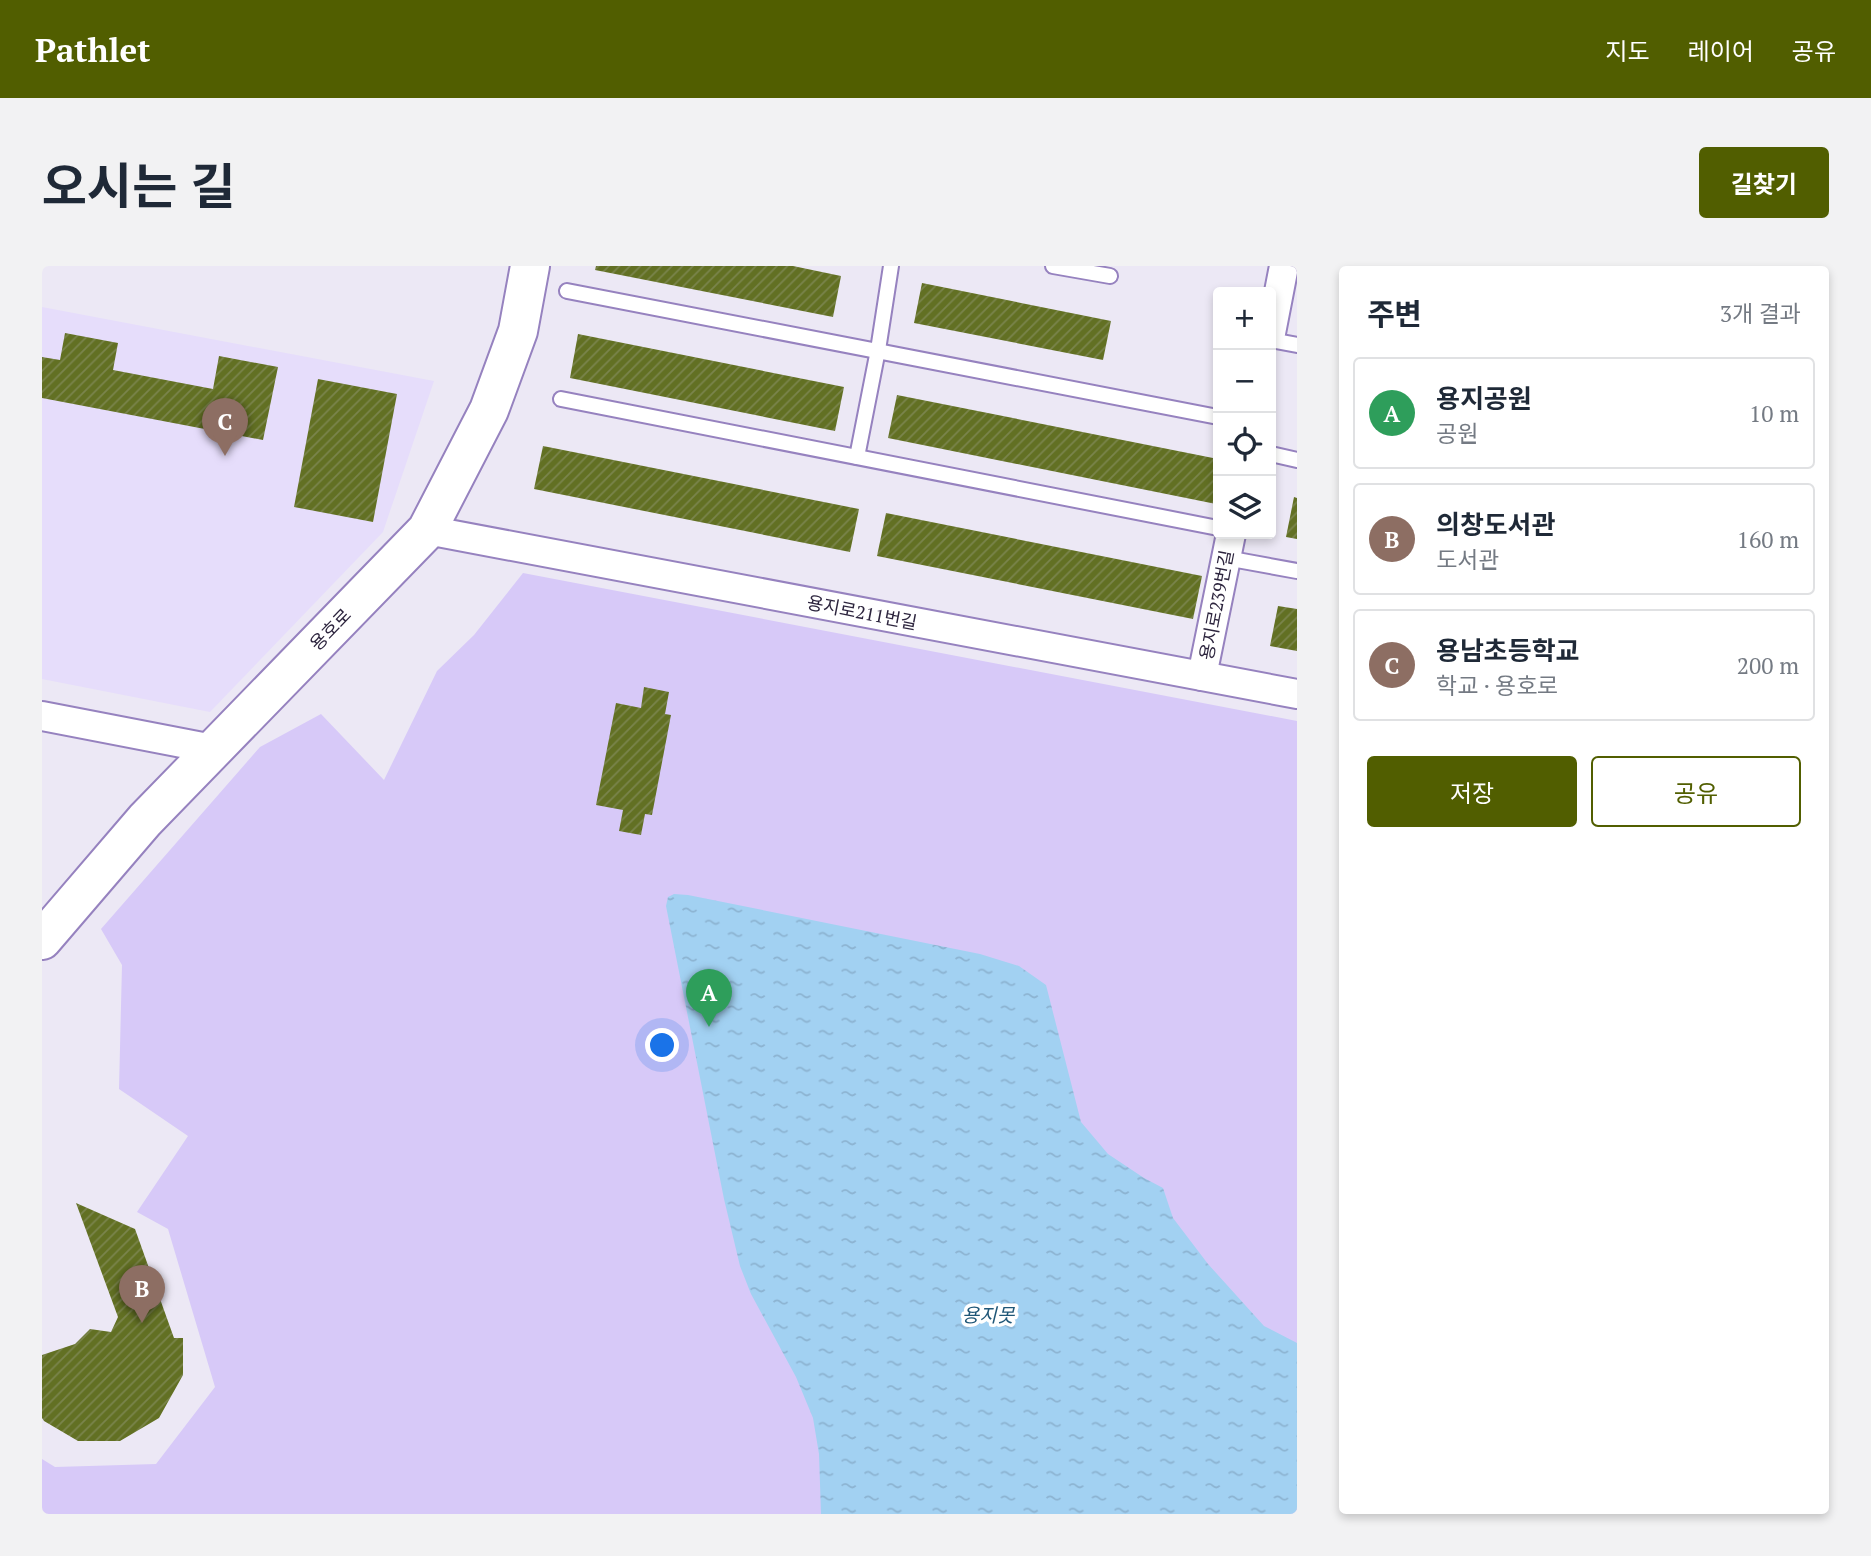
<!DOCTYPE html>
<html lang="ko">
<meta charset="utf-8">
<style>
:root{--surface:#fff;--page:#f2f2f3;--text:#1f2937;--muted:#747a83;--line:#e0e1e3;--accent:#515e00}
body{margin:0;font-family:"PT Serif","Noto Sans KR",serif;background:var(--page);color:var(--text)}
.controls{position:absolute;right:21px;top:21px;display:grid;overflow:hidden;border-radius:7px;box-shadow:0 4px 10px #0003}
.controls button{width:63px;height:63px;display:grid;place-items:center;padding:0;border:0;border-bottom:2px solid var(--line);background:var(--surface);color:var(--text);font:35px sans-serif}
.you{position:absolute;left:621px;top:780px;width:24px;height:24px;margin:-18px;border:5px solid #fff;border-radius:50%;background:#1a73e8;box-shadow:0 0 0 10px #1a73e833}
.badge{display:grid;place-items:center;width:46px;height:46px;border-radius:50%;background:var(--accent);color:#fff;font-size:23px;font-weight:700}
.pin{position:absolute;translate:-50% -58px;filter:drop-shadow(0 2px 4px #0008)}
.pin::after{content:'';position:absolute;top:37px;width:24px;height:21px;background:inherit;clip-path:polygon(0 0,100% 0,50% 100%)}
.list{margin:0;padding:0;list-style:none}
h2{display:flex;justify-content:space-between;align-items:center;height:91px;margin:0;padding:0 28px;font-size:30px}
h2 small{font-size:23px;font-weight:400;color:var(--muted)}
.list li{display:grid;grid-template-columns:46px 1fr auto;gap:21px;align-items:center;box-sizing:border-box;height:112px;margin:0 14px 14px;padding:0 14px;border:2px solid var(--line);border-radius:7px}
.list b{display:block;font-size:26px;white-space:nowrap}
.list p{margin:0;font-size:23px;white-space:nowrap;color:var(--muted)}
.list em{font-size:23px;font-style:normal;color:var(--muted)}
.actions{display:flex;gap:14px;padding:21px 28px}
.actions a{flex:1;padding:16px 0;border:2px solid var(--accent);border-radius:7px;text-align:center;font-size:24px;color:var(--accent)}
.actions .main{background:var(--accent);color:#fff}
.icon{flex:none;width:38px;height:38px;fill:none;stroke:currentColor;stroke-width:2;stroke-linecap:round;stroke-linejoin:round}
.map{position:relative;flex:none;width:1255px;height:1248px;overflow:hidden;border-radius:7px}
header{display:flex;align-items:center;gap:42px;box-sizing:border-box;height:98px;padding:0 35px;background:var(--accent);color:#fff}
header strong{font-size:33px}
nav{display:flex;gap:38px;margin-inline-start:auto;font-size:24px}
.intro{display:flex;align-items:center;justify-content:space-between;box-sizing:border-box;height:168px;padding:0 42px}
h1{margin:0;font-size:49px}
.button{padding:18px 32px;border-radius:7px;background:var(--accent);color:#fff;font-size:24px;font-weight:700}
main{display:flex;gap:42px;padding:0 42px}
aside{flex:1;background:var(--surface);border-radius:7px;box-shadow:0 4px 10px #0003}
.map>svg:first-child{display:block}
</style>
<header>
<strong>Pathlet</strong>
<nav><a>지도</a><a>레이어</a><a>공유</a></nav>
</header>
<div class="intro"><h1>오시는 길</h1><a class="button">길찾기</a></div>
<main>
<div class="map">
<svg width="1255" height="1248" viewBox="0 0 1255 1248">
<defs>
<pattern id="water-ripples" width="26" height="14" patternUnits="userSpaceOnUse" patternTransform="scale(1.75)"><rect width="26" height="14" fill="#a2d1f2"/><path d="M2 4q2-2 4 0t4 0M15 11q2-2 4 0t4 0" fill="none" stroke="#8cb3d1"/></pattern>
<pattern id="building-hatch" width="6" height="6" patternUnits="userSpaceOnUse" patternTransform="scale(1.75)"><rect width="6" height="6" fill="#627023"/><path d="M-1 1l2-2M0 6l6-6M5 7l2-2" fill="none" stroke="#7a844c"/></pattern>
</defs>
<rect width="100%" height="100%" fill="#ece8f5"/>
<path fill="#e6ddfb" d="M0 41 392 115 341 266 168 446 0 413Z"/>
<path fill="#d7c9f8" d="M481 307 1255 455V1248H0V1193L13 1201 114 1198 173 1121 126 963 95 946 146 870 77 823 80 699 59 663 218 481 279 448 342 514 395 405 432 369Z"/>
<path fill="url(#water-ripples)" d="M632 628 646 629 938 688 977 700 1004 719 1039 856 1066 888 1102 912 1121 922 1131 952 1166 998 1222 1060 1255 1077V1248H779L777 1188 771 1152 754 1111 709 1028 698 1000 682 933 624 640 626 631Z"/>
<g fill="url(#building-hatch)">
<path d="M554 0H751L799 10 791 51 553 4Z"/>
<path d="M880 17 1069 55 1061 94 872 57Z"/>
<path d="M23 67 76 77 71 104 171 123 177 90 236 101 221 174 0 132V91L18 94Z"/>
<path d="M536 68 802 121 793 165 528 112Z"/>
<path d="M276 113 355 128 331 256 252 241Z"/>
<path d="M855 129 1176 193V225L1174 238 846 172Z"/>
<path d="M501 180 817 243 808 286 492 223Z"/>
<path d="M1252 231 1255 232V273L1244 271Z"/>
<path d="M844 247 1160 310 1151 353 835 290Z"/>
<path d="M1236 340 1255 343V385L1228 380Z"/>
<path d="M602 421 627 426 623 448 629 449 610 549 603 548 599 569 577 565 581 544 554 539 574 437 599 442Z"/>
<path d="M34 937 93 963 132 1072H141V1109L117 1152 78 1175H36L2 1155 0 1152V1089L33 1078 48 1063 69 1066 76 1051Z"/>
</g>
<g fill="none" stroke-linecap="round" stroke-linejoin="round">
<g stroke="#9682bf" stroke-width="18">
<g id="lane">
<path d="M1011 0 1068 10"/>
<path d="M525 25 1176 151"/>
<path d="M1229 74 1255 79"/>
<path d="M519 133 1176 262"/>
<path d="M1229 188 1255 194"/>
<path d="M815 191 836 84 849 0"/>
<path d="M1184 292 1255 305"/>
</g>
</g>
<g stroke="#9682bf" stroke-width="32">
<g id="street">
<path d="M1229 67 1242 0"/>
<path d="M385 264 1255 428"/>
<path d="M1160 410 1189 268"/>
<path d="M0 450 171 483"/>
</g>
</g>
<g stroke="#9682bf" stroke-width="42">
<path id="secondary" d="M0 674 103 554 385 264 447 144 476 65 488 0"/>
</g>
<use href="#lane" stroke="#fff" stroke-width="14"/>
<use href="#street" stroke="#fff" stroke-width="28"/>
<use href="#secondary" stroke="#fff" stroke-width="38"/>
</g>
<g text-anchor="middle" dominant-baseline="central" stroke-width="7" stroke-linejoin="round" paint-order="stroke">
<g font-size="18" fill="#2d253e" stroke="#fff">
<text transform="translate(1174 339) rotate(-79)">용지로239번길</text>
<text transform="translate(820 346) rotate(11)">용지로211번길</text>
<text transform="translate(288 363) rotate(-46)">용호로</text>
</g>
<g font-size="19" font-style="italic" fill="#1e5677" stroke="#fff">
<text x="946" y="1048">용지못</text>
</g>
</g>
</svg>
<div class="controls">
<button>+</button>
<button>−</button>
<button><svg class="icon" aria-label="locate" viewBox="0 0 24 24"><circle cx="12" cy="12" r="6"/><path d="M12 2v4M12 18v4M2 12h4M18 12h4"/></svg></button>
<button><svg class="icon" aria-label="layers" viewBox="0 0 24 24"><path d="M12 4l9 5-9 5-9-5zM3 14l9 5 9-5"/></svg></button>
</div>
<div class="you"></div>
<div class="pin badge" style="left:667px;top:761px;background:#2e9e5b">A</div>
<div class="pin badge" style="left:100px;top:1057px;background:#8d6e63">B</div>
<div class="pin badge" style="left:183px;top:190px;background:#8d6e63">C</div>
</div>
<aside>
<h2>주변<small>3개 결과</small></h2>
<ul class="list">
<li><span class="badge" style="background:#2e9e5b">A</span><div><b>용지공원</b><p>공원</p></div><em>10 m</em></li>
<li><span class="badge" style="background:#8d6e63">B</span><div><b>의창도서관</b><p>도서관</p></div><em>160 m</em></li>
<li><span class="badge" style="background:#8d6e63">C</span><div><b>용남초등학교</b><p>학교 · 용호로</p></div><em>200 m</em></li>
</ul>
<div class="actions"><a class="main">저장</a><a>공유</a></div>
</aside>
</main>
